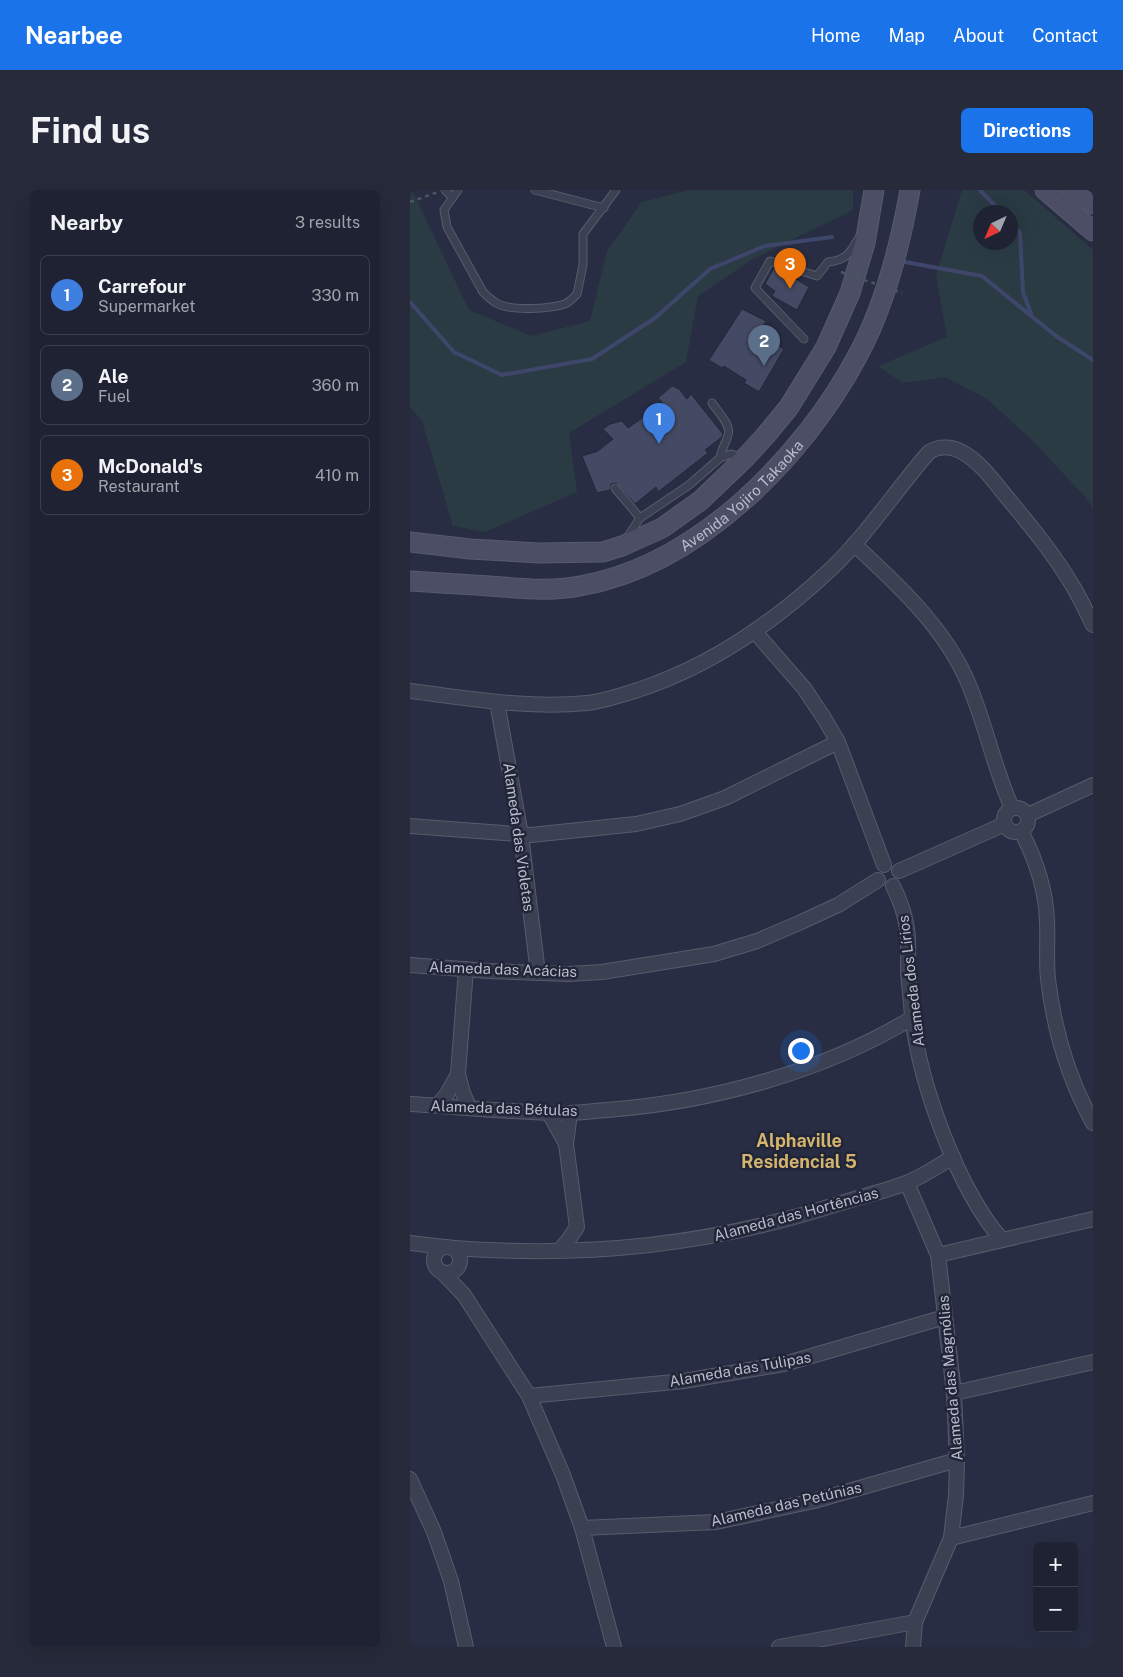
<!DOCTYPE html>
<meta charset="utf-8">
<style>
:root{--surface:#1e2232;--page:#262a3a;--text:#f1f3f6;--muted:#a1a4ac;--line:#3c3f4d;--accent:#1a73e8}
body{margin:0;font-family:"Public Sans",sans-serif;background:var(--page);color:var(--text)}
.controls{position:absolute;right:15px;bottom:15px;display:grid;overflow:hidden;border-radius:8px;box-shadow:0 5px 20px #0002}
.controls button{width:45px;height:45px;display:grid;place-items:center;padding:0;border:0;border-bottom:1px solid var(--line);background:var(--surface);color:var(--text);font:25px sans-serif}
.compass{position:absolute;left:563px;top:15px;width:45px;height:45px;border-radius:50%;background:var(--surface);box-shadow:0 5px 20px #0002;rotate:224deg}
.you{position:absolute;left:390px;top:860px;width:18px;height:18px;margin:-12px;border:4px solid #fff;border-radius:50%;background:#1a73e8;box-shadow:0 0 0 8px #1a73e833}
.badge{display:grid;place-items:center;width:32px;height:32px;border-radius:50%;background:var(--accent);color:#fff;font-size:16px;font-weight:700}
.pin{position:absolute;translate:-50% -41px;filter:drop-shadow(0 1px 2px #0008)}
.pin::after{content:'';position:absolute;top:26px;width:18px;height:15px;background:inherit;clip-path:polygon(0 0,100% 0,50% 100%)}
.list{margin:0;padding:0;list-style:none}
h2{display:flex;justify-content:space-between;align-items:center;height:65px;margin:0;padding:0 20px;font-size:21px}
h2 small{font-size:16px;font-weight:400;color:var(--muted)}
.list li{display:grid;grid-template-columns:32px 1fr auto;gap:15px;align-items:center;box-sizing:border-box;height:80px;margin:0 10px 10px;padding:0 10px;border:1px solid var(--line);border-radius:8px}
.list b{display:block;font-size:19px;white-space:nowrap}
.list p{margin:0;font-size:16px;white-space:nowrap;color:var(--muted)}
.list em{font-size:16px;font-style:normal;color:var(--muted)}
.map{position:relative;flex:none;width:683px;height:1457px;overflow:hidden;border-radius:8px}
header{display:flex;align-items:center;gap:30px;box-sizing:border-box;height:70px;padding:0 25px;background:var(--accent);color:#fff}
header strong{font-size:24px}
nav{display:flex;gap:28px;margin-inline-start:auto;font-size:18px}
.intro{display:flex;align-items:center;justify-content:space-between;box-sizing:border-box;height:120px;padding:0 30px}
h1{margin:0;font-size:35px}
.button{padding:12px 22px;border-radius:8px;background:var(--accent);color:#fff;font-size:18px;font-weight:700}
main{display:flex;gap:30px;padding:0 30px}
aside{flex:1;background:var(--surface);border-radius:8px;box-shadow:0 5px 20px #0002}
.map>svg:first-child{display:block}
</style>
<header>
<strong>Nearbee</strong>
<nav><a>Home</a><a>Map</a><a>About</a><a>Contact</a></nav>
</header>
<div class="intro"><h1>Find us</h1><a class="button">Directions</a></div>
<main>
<aside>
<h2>Nearby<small>3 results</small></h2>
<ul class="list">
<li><span class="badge" style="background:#3f7fe0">1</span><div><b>Carrefour</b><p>Supermarket</p></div><em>330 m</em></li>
<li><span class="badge" style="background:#5c6f8a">2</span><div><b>Ale</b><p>Fuel</p></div><em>360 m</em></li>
<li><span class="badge" style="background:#e8710a">3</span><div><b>McDonald's</b><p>Restaurant</p></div><em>410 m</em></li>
</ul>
</aside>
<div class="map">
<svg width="683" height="1457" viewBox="0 0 683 1457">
<rect width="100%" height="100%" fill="#282d43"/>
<g fill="#2a3b44" fill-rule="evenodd">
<path d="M0 0H2L59 120 121 146 180 131 197 61 232 12 279 0H443V20L343 69 288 106 276 172 159 243 167 302 75 342 43 336 12 231 0 217Z"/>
<path d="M552 0H614L683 60V319L676 308 624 252 577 209 535 187 493 193 468 176 537 147 526 86ZM570 22H600V52H570Z"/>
</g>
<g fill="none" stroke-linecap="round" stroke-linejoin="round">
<g stroke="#3f466b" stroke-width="4">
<path d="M570 0 591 22"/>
<path d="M600 33 610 43 613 102 621 124"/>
<path d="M495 72 572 86 646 146 683 170"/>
<path d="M0 112 44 162 92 185 182 169 245 128 300 79 355 56 422 47"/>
</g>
</g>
<g fill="#444a63" stroke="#23273a">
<path d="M364 78 371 80 399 97 387 120 362 106 365 101 355 94Z"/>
<path d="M332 119 356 131 348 144 374 159 349 202 334 193 336 190 314 176 312 178 299 170Z"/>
<path d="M262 196 269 199 277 209 281 204 313 244 312 247 295 260 298 263 248 302 246 297 225 314 206 293 201 294 200 300 187 303 172 266 188 261 203 249 193 239 200 234 212 231 218 238 253 213 248 208Z"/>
</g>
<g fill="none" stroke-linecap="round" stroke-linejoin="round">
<g stroke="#585b6d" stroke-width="9">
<g id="lane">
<path d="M35 0 42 7"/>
<path d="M48 0 34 20 37 37 73 102C78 107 82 111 88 114 103 121 139 119 155 114 160 112 163 108 167 104L173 75V44L206 0"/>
<path d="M125 0 194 18"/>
<path d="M394 149 345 98 360 71 407 86 418 72C438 70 440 62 450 46"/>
<path d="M302 213C307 221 322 235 318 245 316 254 311 259 310 268"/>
<path d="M205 298 230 328"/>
<path d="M217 348 230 328 279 295 310 268 321 264 332 268"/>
</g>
</g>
<g stroke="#585b6d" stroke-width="16">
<g id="street">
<path d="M444 354C486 393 532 435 556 488 575 530 583 576 602 618"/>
<path d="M345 442 394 498 414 528 428 552 474 675"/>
<path d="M0 501C58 508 118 519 177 513 194 511 211 505 228 500 301 476 366 431 422 378 458 343 486 300 519 262 529 256 541 256 552 262 569 271 583 290 595 305 620 335 644 364 664 398 671 410 677 423 683 435"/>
<path d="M87 512 111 645 128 783"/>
<circle cx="606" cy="630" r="12"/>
<path d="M618 625 683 595"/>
<path d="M0 636 121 645 226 634 270 624 315 608 428 552"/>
<path d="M611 641C626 670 636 699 637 731 638 750 636 770 638 789 644 840 658 888 683 933"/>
<path d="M489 681 595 634"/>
<path d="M483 696C490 710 495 724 497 739 499 753 498 767 498 781 499 796 501 811 502 826 510 894 547 998 592 1050"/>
<path d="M0 775 78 781 158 784 192 782 304 764 347 751 389 733 428 715 468 690"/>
<path d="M56 779 48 884 53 903 59 917"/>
<path d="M0 914C49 917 98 922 147 923 164 924 180 921 197 920 301 912 413 882 502 828"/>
<path d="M28 915 37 904 48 884"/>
<path d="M139 923 156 954"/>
<path d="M497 993 528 1065 544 1203 547 1270 546 1305 541 1348 505 1432 503 1457"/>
<path d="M0 1053 34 1057"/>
<circle cx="37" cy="1070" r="13"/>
<path d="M43 1058C177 1068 303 1055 431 1013 453 1006 476 1001 496 993 512 987 528 976 543 967"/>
<path d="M149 1061 159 1049 167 1037 156 954 160 923"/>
<path d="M528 1065 683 1029"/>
<path d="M32 1082 54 1105 119 1206 153 1285 172 1338 204 1457"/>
<path d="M544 1203 683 1172"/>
<path d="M119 1206 274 1191 374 1174 535 1127"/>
<path d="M0 1289 24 1342 41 1391 56 1457"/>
<path d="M172 1338 306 1332 404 1311 547 1270"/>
<path d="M541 1348 683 1313"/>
<path d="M369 1457 505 1432"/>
</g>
</g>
<g stroke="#585b6d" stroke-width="21">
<g id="secondary">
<path d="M635 0 683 41"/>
<path d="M663 0 683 14"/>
<path d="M0 352 60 359 129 363 193 362 212 356 252 338 290 311 334 269 356 245 379 217 416 157 440 103 455 53 464 0"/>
<path id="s1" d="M0 391C26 393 53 394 79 396 109 398 140 402 170 396 287 376 394 267 448 165 475 115 490 56 500 0"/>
</g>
</g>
<path stroke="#495860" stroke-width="2.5" stroke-dasharray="4 4" stroke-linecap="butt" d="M0 12 28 2"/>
<use href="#lane" stroke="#3c4053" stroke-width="7"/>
<use href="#street" stroke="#3c4053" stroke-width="14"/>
<use href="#secondary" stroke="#4b4e65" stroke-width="19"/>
<path stroke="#495860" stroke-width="2.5" stroke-dasharray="4 4" stroke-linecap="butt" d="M431 82 492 103"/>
</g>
<g text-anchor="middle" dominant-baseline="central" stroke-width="5" stroke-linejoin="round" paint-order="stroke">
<g font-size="15" fill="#babccc" stroke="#212538">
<text stroke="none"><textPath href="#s1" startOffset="359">Avenida Yojiro Takaoka</textPath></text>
<text transform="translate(109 647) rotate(82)">Alameda das Violetas</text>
<text transform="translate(93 779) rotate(2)">Alameda das Acácias</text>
<text transform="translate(501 791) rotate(-97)">Alameda dos Lírios</text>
<text transform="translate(94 918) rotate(2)">Alameda das Bétulas</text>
<text transform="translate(386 1024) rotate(-15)">Alameda das Hortências</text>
<text transform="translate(330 1179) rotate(-10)">Alameda das Tulipas</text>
<text transform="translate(540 1188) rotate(-95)">Alameda das Magnólias</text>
<text transform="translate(376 1314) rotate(-13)">Alameda das Petúnias</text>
</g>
<g font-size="18" font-weight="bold" fill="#d4b36d" stroke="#212538">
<text x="389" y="950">Alphaville<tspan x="389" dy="21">Residencial 5</tspan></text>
</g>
</g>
</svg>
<div class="controls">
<button>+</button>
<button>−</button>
</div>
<svg class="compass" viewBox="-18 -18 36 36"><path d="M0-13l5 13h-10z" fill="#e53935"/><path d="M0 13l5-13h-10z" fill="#a1a4ac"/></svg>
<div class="you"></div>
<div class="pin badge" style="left:249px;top:254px;background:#3f7fe0">1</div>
<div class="pin badge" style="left:354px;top:176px;background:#5c6f8a">2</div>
<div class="pin badge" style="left:380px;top:99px;background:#e8710a">3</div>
</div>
</main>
